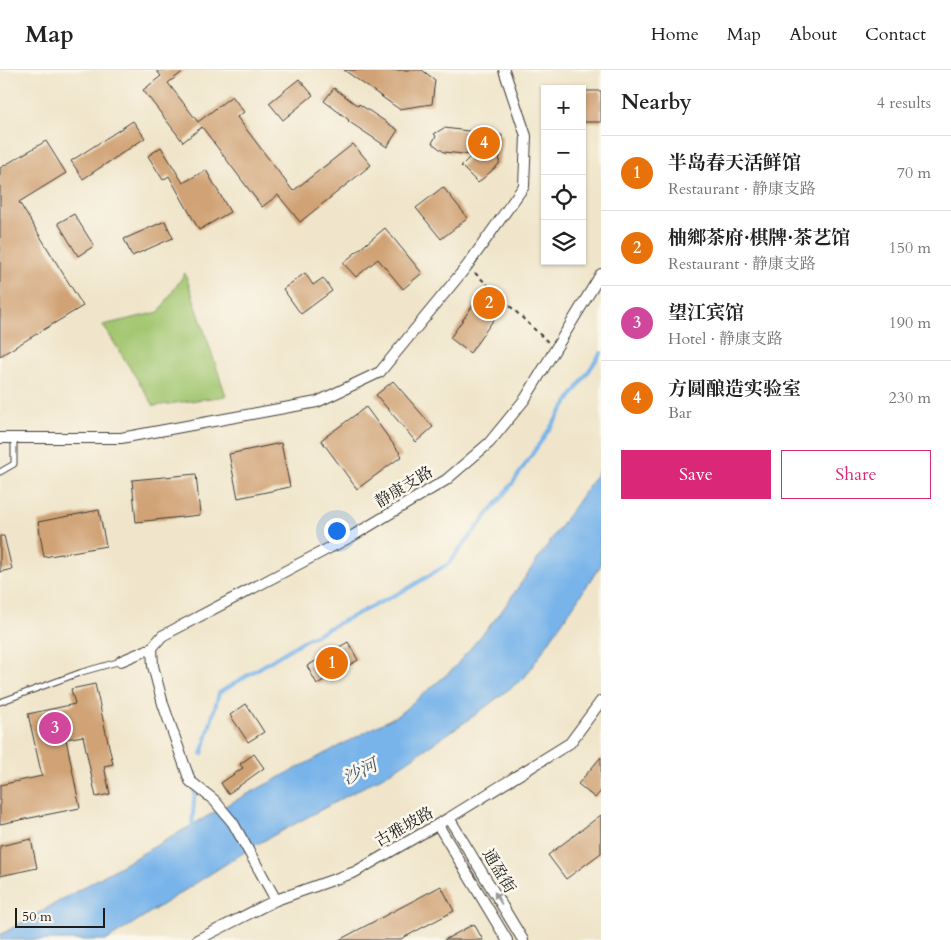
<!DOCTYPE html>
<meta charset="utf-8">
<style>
:root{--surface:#fff;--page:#f2f2f2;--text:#222;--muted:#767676;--line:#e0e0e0;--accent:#db2777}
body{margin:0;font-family:Cardo,"Noto Serif SC",serif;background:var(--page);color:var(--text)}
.controls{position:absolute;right:15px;top:15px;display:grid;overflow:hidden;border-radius:0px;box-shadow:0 1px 4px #0004}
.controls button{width:45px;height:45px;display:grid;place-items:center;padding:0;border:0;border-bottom:1px solid var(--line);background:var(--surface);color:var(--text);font:25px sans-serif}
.scale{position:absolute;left:15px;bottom:12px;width:90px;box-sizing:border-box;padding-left:5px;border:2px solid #1c1c1c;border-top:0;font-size:14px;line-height:18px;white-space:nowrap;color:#1c1c1c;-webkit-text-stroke:4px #fbf7ec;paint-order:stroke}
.you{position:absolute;left:336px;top:460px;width:18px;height:18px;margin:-12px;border:4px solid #fff;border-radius:50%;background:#1a73e8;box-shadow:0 0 0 8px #1a73e833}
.badge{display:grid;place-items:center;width:32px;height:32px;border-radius:50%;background:var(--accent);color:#fff;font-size:16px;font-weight:700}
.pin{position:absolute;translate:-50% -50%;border:2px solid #fff;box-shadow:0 1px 5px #0006}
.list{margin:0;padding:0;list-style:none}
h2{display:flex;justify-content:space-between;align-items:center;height:65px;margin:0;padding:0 20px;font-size:21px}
h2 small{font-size:16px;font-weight:400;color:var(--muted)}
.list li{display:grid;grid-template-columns:32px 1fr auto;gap:15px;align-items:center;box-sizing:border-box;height:75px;padding:0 20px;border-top:1px solid var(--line)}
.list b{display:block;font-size:19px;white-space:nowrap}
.list p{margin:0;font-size:16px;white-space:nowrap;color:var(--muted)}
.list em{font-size:16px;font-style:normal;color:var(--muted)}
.actions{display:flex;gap:10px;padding:15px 20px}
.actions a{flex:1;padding:11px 0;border:1px solid var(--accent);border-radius:0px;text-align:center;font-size:18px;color:var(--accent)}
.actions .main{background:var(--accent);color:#fff}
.icon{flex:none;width:28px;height:28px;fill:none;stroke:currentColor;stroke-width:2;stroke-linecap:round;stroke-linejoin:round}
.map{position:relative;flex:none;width:601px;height:870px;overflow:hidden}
header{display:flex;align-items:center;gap:30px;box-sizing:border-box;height:70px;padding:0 25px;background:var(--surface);border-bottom:1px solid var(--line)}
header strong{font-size:24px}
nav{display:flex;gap:28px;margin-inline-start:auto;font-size:18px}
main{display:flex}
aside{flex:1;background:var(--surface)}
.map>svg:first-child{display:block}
</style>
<header>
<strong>Map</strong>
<nav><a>Home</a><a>Map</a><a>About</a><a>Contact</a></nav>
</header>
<main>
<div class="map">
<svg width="601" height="870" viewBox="0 0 601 870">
<rect width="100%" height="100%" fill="#fbf7ec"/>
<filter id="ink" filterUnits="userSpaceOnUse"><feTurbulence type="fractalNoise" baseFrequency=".02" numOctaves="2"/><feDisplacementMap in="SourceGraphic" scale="10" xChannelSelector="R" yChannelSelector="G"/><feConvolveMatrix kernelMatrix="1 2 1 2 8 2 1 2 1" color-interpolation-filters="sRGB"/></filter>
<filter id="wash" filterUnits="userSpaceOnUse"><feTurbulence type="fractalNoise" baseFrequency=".0096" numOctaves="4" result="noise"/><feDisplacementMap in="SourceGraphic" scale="20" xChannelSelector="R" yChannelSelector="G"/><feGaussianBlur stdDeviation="1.12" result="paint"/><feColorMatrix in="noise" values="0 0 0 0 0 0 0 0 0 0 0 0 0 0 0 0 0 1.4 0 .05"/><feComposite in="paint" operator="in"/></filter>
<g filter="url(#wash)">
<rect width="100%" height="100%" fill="#f0e5ca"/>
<path fill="#a2c670" stroke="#5f7146" d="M185 203 226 326 154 336 103 255 159 242Z"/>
<path fill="#78b4ea" stroke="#4a6883" d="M601 398V495L525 607 471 648 391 702 254 776 107 870H0V865L227 735 398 645 452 600 501 542Z"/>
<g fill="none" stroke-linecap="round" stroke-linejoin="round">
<g stroke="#78b4ea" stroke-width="4">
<path d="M202 684 219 623 303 571 407 519 448 494 512 414 601 283"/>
<path d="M192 758 196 703"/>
</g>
</g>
<g id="blocks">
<g fill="#d0a275">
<path d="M156 0H185L168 13 198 52 232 26 244 42 237 47 293 121 353 74 371 95 300 152 278 125 262 137 202 57 183 72 143 20 161 6Z"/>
<path d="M344 0H422L435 10 432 34 399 39Z"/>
<path d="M299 9 313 25 283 50 269 33Z"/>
<path d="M334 18 358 36 359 34 398 60 387 77 348 51 349 50 324 31Z"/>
<rect x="582" y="21" width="19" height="31"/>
<path d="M133 51 145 68 83 109 71 91Z"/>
<path d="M444 58 502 65 499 94 478 113 461 96 472 85 444 82 432 73 436 66 434 64Z"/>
<path d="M46 71 66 103 19 132 83 236 0 286V98Z"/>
<path d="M161 77 183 113 206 100 230 142 199 160 169 106 163 110 148 86Z"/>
<path d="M443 117 468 148 441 169 416 138Z"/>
<path d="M74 144 94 176 78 186 58 153Z"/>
<path d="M165 151 173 168 132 186 124 169Z"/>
<path d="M385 158 422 203 403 219 378 189 356 207 343 193Z"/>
<path d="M305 203 313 215 323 208 332 221 301 244 283 219Z"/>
<path d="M483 221 504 235 470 283 450 268Z"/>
<path d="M393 311 433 357 416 372 376 325Z"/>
<path d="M366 337 402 386 357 419 321 370Z"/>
<path d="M281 373 290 417 238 428 229 384Z"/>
<path d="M196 404 200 445 136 452 132 410Z"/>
<path d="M99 440 106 476 44 487 38 452Z"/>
<path d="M0 466H4L12 499 0 502Z"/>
<path d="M348 572 358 590 317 614 307 596Z"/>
<path d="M95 614 113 694 104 696 110 724 96 727 83 666 66 669 80 738 0 754V715L42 706 28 644 75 634 71 619Z"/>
<path d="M246 634 264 662 248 672 230 645Z"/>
<path d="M254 684 264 698 228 724 221 713 243 698 240 694Z"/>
<path d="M601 687V721L595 728 578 714Z"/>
<path d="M601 745V783L566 809 548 785Z"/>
<path d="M31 769 37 798 0 806V776Z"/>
<path d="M441 816 454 841 399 870H339Z"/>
<path d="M474 854 483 870H444Z"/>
</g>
</g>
</g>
<g filter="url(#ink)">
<use href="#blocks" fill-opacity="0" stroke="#3c3a36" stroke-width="1"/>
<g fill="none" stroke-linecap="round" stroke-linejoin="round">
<g stroke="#3c3a36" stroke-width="7">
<g id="service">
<path d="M0 402 14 394V368"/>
<path d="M0 632 82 602 121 591"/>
</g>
</g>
<g stroke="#3c3a36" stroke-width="12">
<g id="minor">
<path d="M0 368H121L317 332 380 302 467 196 524 116 526 66 504 0"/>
<path d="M152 578 153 596 163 634 190 711 214 730 233 753 276 830"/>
<path d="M121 591 152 578 162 566 354 465 446 410 489 373 525 329 601 204"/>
<path d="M449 748 523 870"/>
<path d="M438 755 507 870"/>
<path d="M197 870 276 830 355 802 449 748 570 673 601 631"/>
</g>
</g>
<path stroke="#3c3a36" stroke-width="2" stroke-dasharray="4 4" stroke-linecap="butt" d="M475 203 548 272"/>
<use href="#service" stroke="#fff" stroke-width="5"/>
<use href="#minor" stroke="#fff" stroke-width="10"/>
</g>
<defs><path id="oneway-solid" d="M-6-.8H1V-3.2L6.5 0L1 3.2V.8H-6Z" transform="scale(1.25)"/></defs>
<use fill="#999" href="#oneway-solid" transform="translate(498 828) rotate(-121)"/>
</g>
<g text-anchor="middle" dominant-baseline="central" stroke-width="5" stroke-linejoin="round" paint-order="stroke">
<g font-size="16" fill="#1c1c1c" stroke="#fbf7ec">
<text transform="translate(404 417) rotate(-31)">静康支路</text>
<text transform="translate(404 757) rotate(-29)">古雅坡路</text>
<text transform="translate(499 801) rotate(59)">通盈街</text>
</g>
<g font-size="18" font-style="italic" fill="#41596e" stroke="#fbf7ec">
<text transform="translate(360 702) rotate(-26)">沙河</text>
</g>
</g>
</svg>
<div class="controls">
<button>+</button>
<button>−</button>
<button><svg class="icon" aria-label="locate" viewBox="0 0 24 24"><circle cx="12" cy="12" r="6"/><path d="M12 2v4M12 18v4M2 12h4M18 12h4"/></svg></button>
<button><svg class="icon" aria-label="layers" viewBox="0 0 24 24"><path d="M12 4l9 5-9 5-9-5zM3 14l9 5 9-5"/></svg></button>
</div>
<div class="scale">50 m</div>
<div class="you"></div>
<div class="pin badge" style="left:332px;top:593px;background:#e8710a">1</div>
<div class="pin badge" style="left:489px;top:233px;background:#e8710a">2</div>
<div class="pin badge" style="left:55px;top:658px;background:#d1479c">3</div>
<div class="pin badge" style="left:484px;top:73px;background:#e8710a">4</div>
</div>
<aside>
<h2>Nearby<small>4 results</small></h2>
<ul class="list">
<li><span class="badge" style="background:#e8710a">1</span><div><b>半岛春天活鲜馆</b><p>Restaurant · 静康支路</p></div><em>70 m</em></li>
<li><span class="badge" style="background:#e8710a">2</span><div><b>柚鄉茶府·棋牌·茶艺馆</b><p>Restaurant · 静康支路</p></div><em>150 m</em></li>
<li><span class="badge" style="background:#d1479c">3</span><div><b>望江宾馆</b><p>Hotel · 静康支路</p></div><em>190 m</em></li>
<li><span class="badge" style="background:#e8710a">4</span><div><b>方圆酿造实验室</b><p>Bar</p></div><em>230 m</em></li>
</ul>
<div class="actions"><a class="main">Save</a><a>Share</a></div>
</aside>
</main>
